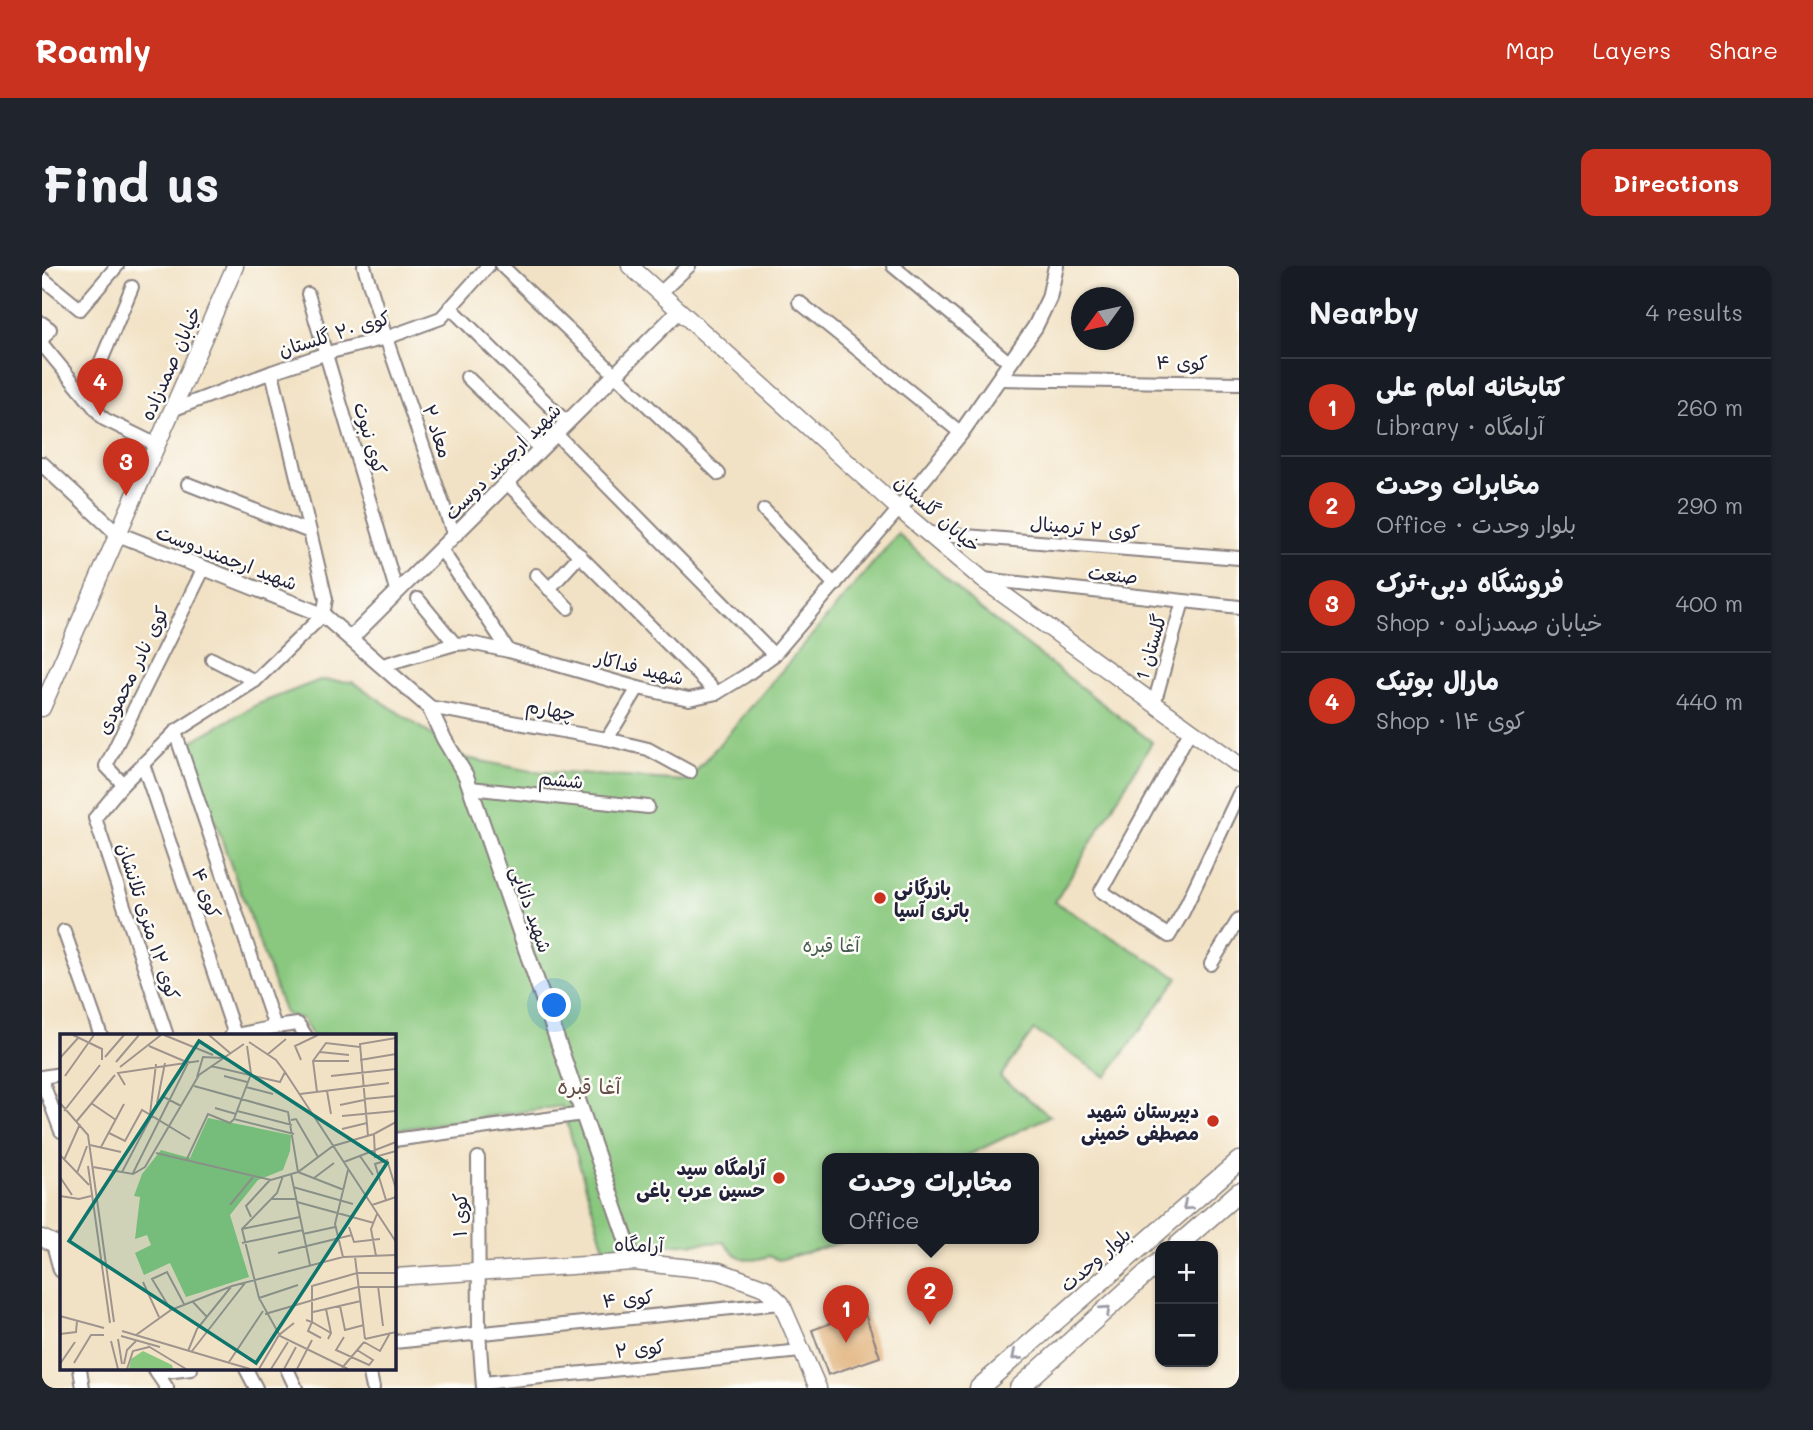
<!DOCTYPE html>
<meta charset="utf-8">
<style>
:root{--surface:#171b24;--page:#20242c;--text:#f1f3f6;--muted:#9ea1a6;--line:#363941;--accent:#c8321e}
body{margin:0;font-family:Mali,"Playpen Sans Arabic",sans-serif;background:var(--page);color:var(--text)}
.controls{position:absolute;right:21px;bottom:21px;display:grid;overflow:hidden;border-radius:14px;box-shadow:0 2px 5px #0004}
.controls button{width:63px;height:63px;display:grid;place-items:center;padding:0;border:0;border-bottom:2px solid var(--line);background:var(--surface);color:var(--text);font:35px sans-serif}
.compass{position:absolute;left:1029px;top:21px;width:63px;height:63px;border-radius:50%;background:var(--surface);box-shadow:0 2px 5px #0004;rotate:237deg}
.you{position:absolute;left:513px;top:740px;width:24px;height:24px;margin:-18px;border:5px solid #fff;border-radius:50%;background:#1a73e8;box-shadow:0 0 0 10px #1a73e833}
.badge{display:grid;place-items:center;width:46px;height:46px;border-radius:50%;background:var(--accent);color:#fff;font-size:23px;font-weight:700}
.pin{position:absolute;translate:-50% -58px;filter:drop-shadow(0 2px 4px #0008)}
.pin::after{content:'';position:absolute;top:37px;width:24px;height:21px;background:inherit;clip-path:polygon(0 0,100% 0,50% 100%)}
.popup{position:absolute;left:780px;top:887px;width:217px;height:91px;box-sizing:border-box;display:grid;place-content:center;border-radius:14px;background:var(--surface);filter:drop-shadow(0 2px 5px #0005);font-size:23px;white-space:nowrap;color:var(--muted)}
.popup b{font-size:26px;color:var(--text)}
.popup::after{content:'';position:absolute;left:50%;top:100%;margin-left:-14px;border:14px solid transparent;border-top-color:var(--surface)}
.list{margin:0;padding:0;list-style:none}
h2{display:flex;justify-content:space-between;align-items:center;height:91px;margin:0;padding:0 28px;font-size:30px}
h2 small{font-size:23px;font-weight:400;color:var(--muted)}
.list li{display:grid;grid-template-columns:46px 1fr auto;gap:21px;align-items:center;box-sizing:border-box;height:98px;padding:0 28px;border-top:2px solid var(--line)}
.list b{display:block;font-size:26px;white-space:nowrap}
.list p{margin:0;font-size:23px;white-space:nowrap;color:var(--muted)}
.list em{font-size:23px;font-style:normal;color:var(--muted)}
.map{position:relative;flex:none;width:1197px;height:1122px;overflow:hidden;border-radius:14px}
header{display:flex;align-items:center;gap:42px;box-sizing:border-box;height:98px;padding:0 35px;background:var(--accent);color:#fff}
header strong{font-size:33px}
nav{display:flex;gap:38px;margin-inline-start:auto;font-size:24px}
.intro{display:flex;align-items:center;justify-content:space-between;box-sizing:border-box;height:168px;padding:0 42px}
h1{margin:0;font-size:49px}
.button{padding:18px 32px;border-radius:14px;background:var(--accent);color:#fff;font-size:24px;font-weight:700}
main{display:flex;gap:42px;padding:0 42px}
aside{flex:1;background:var(--surface);border-radius:14px;box-shadow:0 2px 5px #0004}
.map>svg:first-child{display:block}
</style>
<header>
<strong>Roamly</strong>
<nav><a>Map</a><a>Layers</a><a>Share</a></nav>
</header>
<div class="intro"><h1>Find us</h1><a class="button">Directions</a></div>
<main>
<div class="map">
<svg width="1197" height="1122" viewBox="0 0 1197 1122">
<rect width="100%" height="100%" fill="#fdfcf7"/>
<filter id="ink" filterUnits="userSpaceOnUse"><feTurbulence type="fractalNoise" baseFrequency=".0143" numOctaves="2"/><feDisplacementMap in="SourceGraphic" scale="14" xChannelSelector="R" yChannelSelector="G"/><feConvolveMatrix kernelMatrix="1 2 1 2 8 2 1 2 1" color-interpolation-filters="sRGB"/></filter>
<filter id="wash" filterUnits="userSpaceOnUse"><feTurbulence type="fractalNoise" baseFrequency=".00686" numOctaves="4" result="noise"/><feDisplacementMap in="SourceGraphic" scale="28" xChannelSelector="R" yChannelSelector="G"/><feGaussianBlur stdDeviation="1.57" result="paint"/><feColorMatrix in="noise" values="0 0 0 0 0 0 0 0 0 0 0 0 0 0 0 0 0 1.4 0 .05"/><feComposite in="paint" operator="in"/></filter>
<g filter="url(#wash)">
<rect width="100%" height="100%" fill="#f2e2c5"/>
<path fill="#89c87e" stroke="#56755c" stroke-width="2" d="M856 268 934 340 1110 476 1013 636 1136 712 1064 811 992 764 958 811 1008 850 918 893H785V973H812L737 994 726 990C707 998 694 993 682 976L562 982 520 840 352 864V770H270L261 753 243 748 145 478 216 438 278 414 311 416 424 492 489 505 646 515Z"/>
<g id="blocks">
<path fill="#dba260" d="M822 1045 838 1091 786 1109 770 1064Z"/>
</g>
</g>
<g filter="url(#ink)">
<use href="#blocks" fill-opacity="0" stroke="#8a8280" stroke-width="2"/>
<g fill="none" stroke-linecap="round" stroke-linejoin="round">
<g stroke="#8a8280" stroke-width="16">
<g id="minor">
<path d="M322 0 344 72 412 270"/>
<path d="M460 0 677 208"/>
<path d="M851 0 968 97"/>
<path d="M0 12 38 43 75 0"/>
<path d="M266 28 355 327"/>
<path d="M617 28 647 0"/>
<path d="M757 36 919 167"/>
<path d="M408 41 525 157"/>
<path d="M0 57 8 63 0 74"/>
<path d="M0 78 62 153 115 179"/>
<path d="M425 111 499 183"/>
<path d="M957 113 1197 117"/>
<path d="M44 131 90 21"/>
<path d="M130 144 230 106 285 87 344 72 399 52 446 0"/>
<path d="M514 168 732 389"/>
<path d="M465 217 675 427"/>
<path d="M146 218 268 266"/>
<path d="M722 244 793 319"/>
<path d="M886 267 1197 292"/>
<path d="M399 283 467 385"/>
<path d="M494 309 526 342"/>
<path d="M941 313 1197 341"/>
<path d="M507 323 538 289"/>
<path d="M376 333 413 378"/>
<path d="M170 393 213 415"/>
<path d="M341 399 413 378 428 377 467 385 596 422 647 433 675 427 703 410 732 389 857 243"/>
<path d="M1112 438 1141 335"/>
<path d="M387 441 565 473 596 422"/>
<path d="M1148 465 1059 625 1127 670 1141 646 1197 528"/>
<path d="M133 466 233 761 256 758 264 770"/>
<path d="M565 473 606 483 648 506"/>
<path d="M101 498 193 769"/>
<path d="M81 518 64 500 162 302"/>
<path d="M428 522 606 541"/>
<path d="M22 665 59 770"/>
<path d="M1169 698 1197 653"/>
<path d="M125 770 53 552 81 518 133 466 213 415 281 349 284 333 230 106"/>
<path d="M189 770 233 761"/>
<path d="M0 811 19 808"/>
<path d="M0 815 19 865"/>
<path d="M352 874 541 848"/>
<path d="M436 892 437 1066 441 1122"/>
<path d="M352 1076 739 1037"/>
<path d="M38 1103 41 1122"/>
<path d="M112 1103 125 1122"/>
<path d="M204 1103 214 1122"/>
<path d="M245 1103 254 1122"/>
<path d="M327 1103 331 1122"/>
<path d="M115 1107 149 1103"/>
<path d="M441 1117 759 1085"/>
</g>
</g>
<g stroke="#8a8280" stroke-width="18">
<g id="tertiary">
<path d="M0 198 76 268 281 349 387 441 402 473 424 510 592 996"/>
<path d="M857 243 919 167 993 61 1007 32 1014 0"/>
<path d="M309 372 637 45"/>
<path d="M12 978 19 1004"/>
</g>
</g>
<g stroke="#8a8280" stroke-width="19">
<g id="secondary">
<path d="M588 0 857 243 940 313 1197 499"/>
<path d="M0 442 193 0"/>
<path d="M0 972 19 981"/>
<path d="M352 1011 592 996 677 1005 723 1022 739 1037 776 1122"/>
</g>
</g>
<g stroke="#8a8280" stroke-width="21">
<g id="primary">
<path d="M1135 980 1197 926"/>
<path d="M937 1122 1197 895"/>
<path d="M977 1122 1118 995"/>
</g>
</g>
<use href="#minor" stroke="#fff" stroke-width="12"/>
<use href="#tertiary" stroke="#fff" stroke-width="14"/>
<use href="#secondary" stroke="#fff" stroke-width="16"/>
<use href="#primary" stroke="#fff" stroke-width="18"/>
</g>
<defs><path id="oneway-chevron" d="M-2-3.5L2.5 0L-2 3.5" fill="none" stroke-width="1.6" stroke-linecap="round" stroke-linejoin="round" transform="scale(1.75)"/></defs>
<g stroke="#9c9ca7">
<use href="#oneway-chevron" transform="translate(1145 940) rotate(139)"/>
<use href="#oneway-chevron" transform="translate(1064 1044) rotate(-42)"/>
<use href="#oneway-chevron" transform="translate(974 1090) rotate(139)"/>
</g>
</g>
<g fill="#c8321e" stroke="#fdfcf7" stroke-width="2.5">
<circle cx="838" cy="632" r="7"/>
<circle cx="1171" cy="855" r="7"/>
<circle cx="737" cy="912" r="7"/>
</g>
<g text-anchor="middle" dominant-baseline="central" stroke-width="5" stroke-linejoin="round" paint-order="stroke">
<g font-size="19" fill="#22223b" stroke="#fdfcf7">
<text transform="translate(292 67) rotate(-17)">کوی ۲۰ گلستان</text>
<text transform="translate(1140 96) rotate(1)">کوی ۴</text>
<text transform="translate(128 97) rotate(-66)">خیابان صمدزاده</text>
<text transform="translate(396 165) rotate(71)">معاد ۲</text>
<text transform="translate(329 172) rotate(74)">کوی نبوت</text>
<text transform="translate(460 195) rotate(-45)">شهید ارجمند دوست</text>
<text transform="translate(896 247) rotate(41)">خیابان گلستان</text>
<text transform="translate(1043 261) rotate(5)">کوی ۲ ترمینال</text>
<text transform="translate(185 291) rotate(21)">شهید ارجمنددوست</text>
<text transform="translate(1071 308) rotate(6)">صنعت</text>
<text transform="translate(1108 381) rotate(-74)">گلستان 1</text>
<text transform="translate(598 401) rotate(14)">شهید فداکار</text>
<text transform="translate(90 404) rotate(-64)">کوی نادر محمودی</text>
<text transform="translate(509 443) rotate(10)">چهارم</text>
<text transform="translate(519 513) rotate(6)">ششم</text>
<text transform="translate(165 627) rotate(71)">کوی ۴</text>
<text transform="translate(490 643) rotate(71)">شهید دانایی</text>
<text transform="translate(107 655) rotate(72)">کوی ۱۲ متری تلانشان</text>
<text transform="translate(417 949) rotate(-90)">کوی ۱</text>
<text transform="translate(597 978) rotate(2)">آرامگاه</text>
<text transform="translate(1053 993) rotate(-41)">بلوار وحدت</text>
<text transform="translate(586 1032) rotate(-5)">کوی ۴</text>
<text transform="translate(598 1082) rotate(-6)">کوی ۲</text>
</g>
<g font-size="19" font-weight="bold" fill="#22223b" stroke="#fdfcf7" text-anchor="end">
<text x="852" y="621" text-anchor="start">بازرگانی<tspan x="852" dy="22">باتری آسیا</tspan></text>
<text x="1157" y="844">دبیرستان شهید<tspan x="1157" dy="22">مصطفی خمینی</tspan></text>
<text x="723" y="901">آرامگاه سید<tspan x="723" dy="22">حسین عرب باغی</tspan></text>
</g>
<g font-size="19" fill="#465c52" stroke="#fdfcf7">
<text x="789" y="678">آغا قبره</text>
</g>
<g font-size="21" fill="#634f48" stroke="#fdfcf7">
<text x="547" y="819">آغا قبره</text>
</g>
</g>
<g transform="translate(18 768)">
<rect width="336" height="336" fill="#f2e2c5"/>
<path d="M148 84 231 101 230 117 223 136 198 146 170 181 189 243 126 263 110 229 84 241 75 219 91 211 87 201 75 205 80 163 74 162 82 140 101 116 130 124ZM83 317 112 331 113 335H69L71 325Z" fill="#89c87e"/>
<path fill="none" stroke="#9f958e" stroke-width="2" d="M13 1 42 15V26M104 1 153 21M149 1 170 19M189 8 216 26 225 38 336 208M89 12 124 27M260 18 289 21M208 20 226 5M45 23 64 1M0 24 19 3M241 26 235 12 258 1M300 26 336 20M253 27H289M56 28 79 1M151 32 220 48 225 38M60 33 101 1M5 42 34 1M164 42 187 48M271 42 336 35M137 43 143 23 162 24M65 51 58 39 139 27M134 52 228 78 238 138M186 53 213 60M267 57 271 80M257 58 253 27 266 9 300 13M240 60 329 49M102 62 121 72M304 65 336 62M0 69 28 101 54 288M31 69 56 86M97 69 105 29M280 71 304 66M155 74 176 80M4 77 40 31M177 77 232 91M90 80 96 30M282 82 336 77M174 85 191 40 187 12M231 86 236 85 258 123M16 88 55 41M282 95 307 89M49 99 65 107 82 76 130 105M314 101 315 123 336 117M308 102 300 10 336 4M30 111 61 118M41 113 64 70M96 119 211 146 238 138 273 112 314 100 336 88M0 121 29 151M300 122 313 141M4 126 20 90M327 126 336 155M126 127 148 80 170 89 174 85 234 100M284 128 336 108M28 132 50 289M33 133 73 140 85 133 139 41 184 10M62 138 92 81M238 138 284 156M17 139 27 112M73 139 129 27M231 140 250 231M223 142 217 159 182 195 199 264 220 302 288 335M0 143 12 161M254 144 274 129M233 153 293 170M0 162 19 165 31 162M212 165H236M326 166 315 130 328 126M237 168 314 189M170 171 193 143M312 171 336 163M191 183 186 172 210 146M289 193 294 208 320 205M182 195 240 183M243 200 275 193M182 209 243 196M218 219 292 201M316 222 311 195 317 180M283 223 275 190 288 136M295 223 305 305M83 248 99 283M318 252 323 292M199 264 238 251M132 267 147 283M280 272 285 296 304 291M266 275 271 299 268 305M111 276 92 245 107 238 124 270M253 278 301 267M205 280 298 253H336M0 282 44 294M246 286 252 288 248 297 261 304M62 297 190 335M271 299 252 288V252L297 239H336M0 300 16 298 17 287M76 301 111 276 172 252 283 223 336 221M61 302 100 313M284 303 276 316 309 331 313 326 297 316M58 305 62 330M305 305 336 298M51 307 58 335M304 308 320 317 330 299M88 312 126 335M128 317 137 295 171 253M132 317 185 249M169 328 203 277M14 329 31 301H44M0 330 15 308M64 330 67 316 76 307M282 334 304 308M67 335 73 317 89 313M199 335 219 301 234 289M211 335 228 308M224 335 236 313M237 335 252 306"/>
<path fill="#0f766e" fill-opacity="0.15" stroke="#0f766e" stroke-width="3.5" d="M139 7 327 129 196 329 9 207Z"/>
<rect width="336" height="336" fill="none" stroke="#22223b" stroke-width="3.5"/>
</g>
</svg>
<div class="controls">
<button>+</button>
<button>−</button>
</div>
<svg class="compass" viewBox="-18 -18 36 36"><path d="M0-13l5 13h-10z" fill="#e53935"/><path d="M0 13l5-13h-10z" fill="#9ea1a6"/></svg>
<div class="you"></div>
<div class="pin badge" style="left:804px;top:1077px">1</div>
<div class="pin badge" style="left:888px;top:1059px">2</div>
<div class="popup"><b>مخابرات وحدت</b>Office</div>
<div class="pin badge" style="left:84px;top:230px">3</div>
<div class="pin badge" style="left:58px;top:150px">4</div>
</div>
<aside>
<h2>Nearby<small>4 results</small></h2>
<ul class="list">
<li><span class="badge">1</span><div><b>کتابخانه امام علی</b><p>Library · آرامگاه</p></div><em>260 m</em></li>
<li><span class="badge">2</span><div><b>مخابرات وحدت</b><p>Office · بلوار وحدت</p></div><em>290 m</em></li>
<li><span class="badge">3</span><div><b>فروشگاه دبی+ترک</b><p>Shop · خیابان صمدزاده</p></div><em>400 m</em></li>
<li><span class="badge">4</span><div><b>مارال بوتیک</b><p>Shop · کوی ۱۴</p></div><em>440 m</em></li>
</ul>
</aside>
</main>
